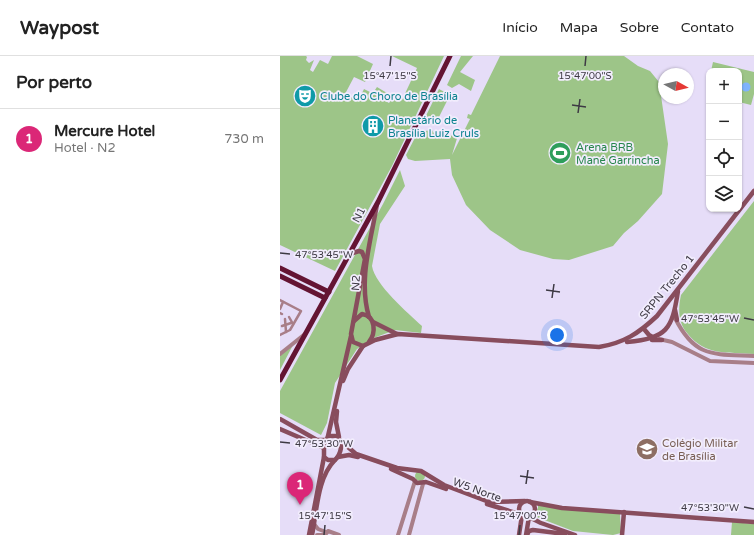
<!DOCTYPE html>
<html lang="pt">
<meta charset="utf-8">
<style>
:root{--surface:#fff;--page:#f6f6f6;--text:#222;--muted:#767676;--line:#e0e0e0;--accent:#db2777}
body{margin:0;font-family:"Varela Round",sans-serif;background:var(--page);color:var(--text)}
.controls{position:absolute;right:12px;top:12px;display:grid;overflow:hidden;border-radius:8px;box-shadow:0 1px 3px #0004}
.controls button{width:36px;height:36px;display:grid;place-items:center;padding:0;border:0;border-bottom:1px solid var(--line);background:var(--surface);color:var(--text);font:20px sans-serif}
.compass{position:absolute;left:378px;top:12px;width:36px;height:36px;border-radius:50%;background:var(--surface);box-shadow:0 1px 3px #0004;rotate:98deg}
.you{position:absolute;left:277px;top:279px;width:14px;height:14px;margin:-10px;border:3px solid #fff;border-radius:50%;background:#1a73e8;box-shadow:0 0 0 6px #1a73e833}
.badge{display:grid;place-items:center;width:26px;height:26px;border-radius:50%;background:var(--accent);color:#fff;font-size:13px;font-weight:700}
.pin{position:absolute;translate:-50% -33px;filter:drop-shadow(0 1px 2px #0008)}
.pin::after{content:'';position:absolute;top:21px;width:14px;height:12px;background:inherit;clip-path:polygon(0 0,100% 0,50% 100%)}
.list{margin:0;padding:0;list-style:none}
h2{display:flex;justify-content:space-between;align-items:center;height:52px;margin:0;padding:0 16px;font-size:17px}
h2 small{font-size:13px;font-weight:400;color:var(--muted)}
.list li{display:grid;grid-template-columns:26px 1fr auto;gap:12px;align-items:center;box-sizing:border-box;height:60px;padding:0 16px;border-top:1px solid var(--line)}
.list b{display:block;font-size:15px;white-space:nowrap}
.list p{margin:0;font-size:13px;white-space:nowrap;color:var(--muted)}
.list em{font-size:13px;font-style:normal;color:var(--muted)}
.icon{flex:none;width:22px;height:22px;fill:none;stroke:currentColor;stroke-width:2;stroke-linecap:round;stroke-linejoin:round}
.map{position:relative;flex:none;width:474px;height:479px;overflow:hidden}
header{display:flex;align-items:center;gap:24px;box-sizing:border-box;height:56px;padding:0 20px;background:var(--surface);border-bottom:1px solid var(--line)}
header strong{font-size:19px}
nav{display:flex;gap:22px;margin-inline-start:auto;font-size:14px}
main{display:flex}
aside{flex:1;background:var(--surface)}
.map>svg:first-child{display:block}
</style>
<header>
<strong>Waypost</strong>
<nav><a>Início</a><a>Mapa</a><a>Sobre</a><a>Contato</a></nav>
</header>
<main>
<aside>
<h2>Por perto<small></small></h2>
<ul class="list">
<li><span class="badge">1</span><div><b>Mercure Hotel</b><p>Hotel · N2</p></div><em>730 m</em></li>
</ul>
</aside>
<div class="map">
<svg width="474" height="479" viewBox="0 0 474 479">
<rect width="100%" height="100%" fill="#e6ddf8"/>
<g fill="#9dc588">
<path d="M0 0H26L27 1 26 4 29 7 34 4 30 14 33 16 40 4 48 8 52 0H77L93 8 85 26 74 21 65 38 78 45 84 33 98 40 100 36 95 34 97 31 107 37 106 40 102 38 100 42 109 47 112 43 109 41 111 38 122 44 137 12 112 0H164L112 110 55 215 0 189Z"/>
<path d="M181 0H193L180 16 195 24 191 35 179 28 172 32 167 29Z"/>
<path d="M220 0H344L358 10 370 15 379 26 388 88 382 138 358 165 344 177 333 190 289 204 273 203 240 194 210 174 186 149 172 119 170 103 135 105 128 103 126 99 138 76 152 74 156 81 178 79 172 99 190 63 187 62 188 58 191 59Z"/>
<path d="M433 6 474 16V38L471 49 459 46V15H431Z"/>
<path d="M159 33 170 39 155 69 142 68Z"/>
<path d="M120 114 125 130 100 168 92 210C95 229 128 257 142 270L141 277 115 274 91 283 77 293 55 327 47 367 41 379 0 357V335L103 148Z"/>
<path d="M474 145V298C447 296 425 300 407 277 398 266 398 253 401 239Z"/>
<path d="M13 289 0 314V299Z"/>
<circle cx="140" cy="420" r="5"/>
<path d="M258 448 340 458 341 477 333 479 293 475 254 460 258 452Z"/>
<path d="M452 466 474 468V479H451Z"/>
</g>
<circle fill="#7fb3fc" cx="466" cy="31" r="4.5"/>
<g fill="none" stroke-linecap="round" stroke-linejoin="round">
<g stroke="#a87e88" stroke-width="2.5">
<path d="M0 244 21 255 10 274 0 279"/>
<path d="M0 253 3 246"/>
<path d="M0 257 2 258"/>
<path d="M9 261 13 268"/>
<path d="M5 263 6 276"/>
<path d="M2 270 11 267"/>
</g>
<g stroke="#a87e88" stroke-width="4">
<path d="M395 262C415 302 433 298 474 300"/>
<path d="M379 283 392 286 430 305 474 307"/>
<path d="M0 298 25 278"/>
<path d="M34 468 38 473 46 476"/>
<path d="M37 479H45"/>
<path d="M45 479 48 475 59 479"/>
<path d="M118 479 135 425"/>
<path d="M129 479 143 428"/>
</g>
<g stroke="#884d5d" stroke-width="4.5">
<path d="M70 198 79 195 82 196 85 203 71 278 73 286 83 290 95 284 118 278 319 291C344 287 359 277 377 260L474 135"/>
<path d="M395 254 397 264"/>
<path d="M89 261C78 224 91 185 97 148"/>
<path d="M74 265 82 258C96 260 96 277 89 286"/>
<path d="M93 266 117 278"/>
<path d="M364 273 369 279 374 282"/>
<path d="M372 284H382"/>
<path d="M347 286C387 282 392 274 398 235"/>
<path d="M63 325 68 313 83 290"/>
<path d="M57 355 56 366 59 381"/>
<path d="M0 363 37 384H46"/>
<path d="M0 373 44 392"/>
<path d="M48 380H57C64 387 61 398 55 404H48L44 401V392L48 380 71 280"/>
<path d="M61 385 76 398 117 412 141 415 164 429 209 446 245 445"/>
<path d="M58 401 69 399 78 401"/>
<path d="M111 413 133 423 137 427 146 426 166 433"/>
<circle cx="247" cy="453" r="8"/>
<path d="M250 446 282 452 474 466"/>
<path d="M207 448 242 459"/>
<path d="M249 461 261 467 295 479"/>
<path d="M29 479 44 401"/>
<path d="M32 479C37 455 37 422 55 404"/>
<path d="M239 479 242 459"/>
<path d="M246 479 249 461"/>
<path d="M247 479 249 475 253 474 285 478"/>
<path d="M342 479 344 456"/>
</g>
<g stroke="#641433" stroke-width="5">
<path d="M0 212 49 236"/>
<path d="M0 220 45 242"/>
<path d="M0 324 98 146 170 0"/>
</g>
</g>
<path fill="none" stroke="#3e3a44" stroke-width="1.5" d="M110 10 111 0M305 10 306 0M292 49 306 51M298 57 300 43M0 197 10 198M266 234 280 236M272 242 274 228M464 262 474 264M0 386 10 387M240 420 254 422M246 428 248 414M464 451 474 453M44 479 45 469M239 479 240 469"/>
<defs>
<g id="theatre-disc" transform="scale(1.15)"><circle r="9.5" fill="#0f9aa8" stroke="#f2edfd"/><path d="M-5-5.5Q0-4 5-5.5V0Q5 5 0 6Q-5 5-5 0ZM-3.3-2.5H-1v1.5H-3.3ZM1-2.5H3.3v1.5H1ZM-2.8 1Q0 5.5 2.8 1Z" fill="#fff"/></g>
<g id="building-disc" transform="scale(1.15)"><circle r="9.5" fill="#0f9aa8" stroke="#f2edfd"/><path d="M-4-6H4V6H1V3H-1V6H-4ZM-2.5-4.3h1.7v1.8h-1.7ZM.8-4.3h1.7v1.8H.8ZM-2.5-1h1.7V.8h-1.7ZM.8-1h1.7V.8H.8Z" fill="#fff"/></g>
<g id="stadium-disc" transform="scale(1.15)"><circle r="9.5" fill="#2e9e5b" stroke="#f2edfd"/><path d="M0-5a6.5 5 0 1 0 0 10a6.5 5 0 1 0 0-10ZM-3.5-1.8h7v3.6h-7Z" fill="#fff"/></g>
<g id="school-disc" transform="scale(1.15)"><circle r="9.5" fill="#8d6e63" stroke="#f2edfd"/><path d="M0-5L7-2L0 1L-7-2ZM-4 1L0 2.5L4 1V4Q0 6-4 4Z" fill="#fff"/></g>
</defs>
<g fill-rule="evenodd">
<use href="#theatre-disc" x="25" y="40"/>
<use href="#building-disc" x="93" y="70"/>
<use href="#stadium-disc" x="280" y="97"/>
<use href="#school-disc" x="367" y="393"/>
</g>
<g text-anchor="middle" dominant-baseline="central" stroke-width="3.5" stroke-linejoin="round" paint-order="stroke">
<g font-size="11" fill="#0d838f" stroke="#f2edfd" text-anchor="start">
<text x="40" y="40">Clube do Choro de Brasília</text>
<text x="108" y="64">Planetário de<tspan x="108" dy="13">Brasília Luiz Cruls</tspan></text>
</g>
<g font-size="11" fill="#27864d" stroke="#f2edfd" text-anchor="start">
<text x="296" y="91">Arena BRB<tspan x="296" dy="13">Mané Garrincha</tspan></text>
</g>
<g font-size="11" fill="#3e3a44" stroke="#f2edfd">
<text transform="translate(79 159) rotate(-62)">N1</text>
<text transform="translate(76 227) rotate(-86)">N2</text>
<text transform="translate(387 231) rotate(-51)">SRPN Trecho 1</text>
<text transform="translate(197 434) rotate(20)">W5 Norte</text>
</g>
<g font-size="11" fill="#785e54" stroke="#f2edfd" text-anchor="start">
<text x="382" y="387">Colégio Militar<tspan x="382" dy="13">de Brasília</tspan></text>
</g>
</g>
<g font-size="10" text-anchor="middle" fill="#3e3a44" stroke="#f2edfd" stroke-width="3.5" stroke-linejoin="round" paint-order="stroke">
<text x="110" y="23">15°47'15"S</text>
<text x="305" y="23">15°47'00"S</text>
<text x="44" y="202">47°53'45"W</text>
<text x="430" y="266">47°53'45"W</text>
<text x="44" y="391">47°53'30"W</text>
<text x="430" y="455">47°53'30"W</text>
<text x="45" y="463">15°47'15"S</text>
<text x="240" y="463">15°47'00"S</text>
</g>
</svg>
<div class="controls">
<button>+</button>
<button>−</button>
<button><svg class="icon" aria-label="locate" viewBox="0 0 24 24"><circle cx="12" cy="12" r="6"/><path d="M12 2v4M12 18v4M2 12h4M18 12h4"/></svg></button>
<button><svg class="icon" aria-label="layers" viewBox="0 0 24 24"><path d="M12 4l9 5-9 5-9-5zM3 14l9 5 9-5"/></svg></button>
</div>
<svg class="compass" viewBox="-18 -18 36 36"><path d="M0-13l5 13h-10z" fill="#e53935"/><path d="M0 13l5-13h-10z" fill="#767676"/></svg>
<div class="you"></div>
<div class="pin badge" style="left:20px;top:449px">1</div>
</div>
</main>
